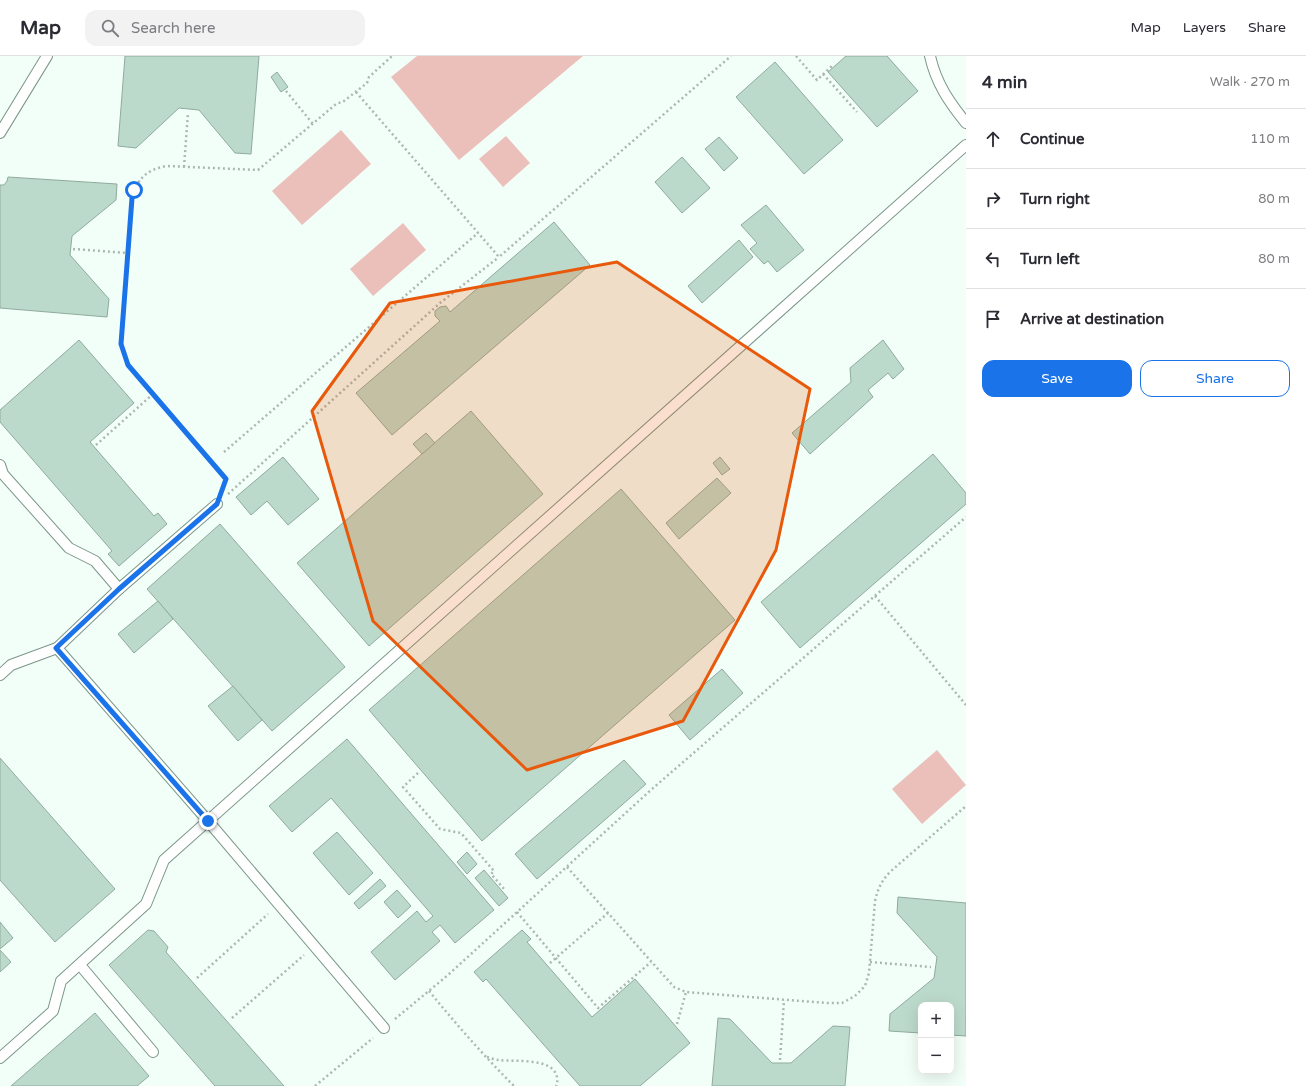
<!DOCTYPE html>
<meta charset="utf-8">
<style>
:root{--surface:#fff;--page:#f2f2f3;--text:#2b2b33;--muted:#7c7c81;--line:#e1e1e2;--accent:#1a73e8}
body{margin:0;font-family:"Varela Round",sans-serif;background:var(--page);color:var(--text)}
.controls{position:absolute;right:12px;bottom:12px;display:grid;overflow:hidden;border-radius:8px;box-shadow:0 4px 16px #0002}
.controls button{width:36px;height:36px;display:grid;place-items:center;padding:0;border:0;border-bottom:1px solid var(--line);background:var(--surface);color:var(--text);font:20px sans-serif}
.stop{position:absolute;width:12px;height:12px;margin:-9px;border:3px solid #1a73e8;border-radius:50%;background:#fff}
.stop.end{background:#1a73e8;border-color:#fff;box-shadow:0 1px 4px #0008}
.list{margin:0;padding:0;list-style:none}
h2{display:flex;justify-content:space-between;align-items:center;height:52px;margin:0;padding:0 16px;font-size:17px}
h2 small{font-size:13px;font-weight:400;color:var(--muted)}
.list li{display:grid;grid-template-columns:26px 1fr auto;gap:12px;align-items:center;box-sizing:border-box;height:60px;padding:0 16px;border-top:1px solid var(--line)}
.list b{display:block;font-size:15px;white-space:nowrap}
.list em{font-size:13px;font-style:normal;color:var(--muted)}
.actions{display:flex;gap:8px;padding:12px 16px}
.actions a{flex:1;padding:9px 0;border:1px solid var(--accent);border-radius:12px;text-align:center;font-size:14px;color:var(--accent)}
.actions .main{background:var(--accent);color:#fff}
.icon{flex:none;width:22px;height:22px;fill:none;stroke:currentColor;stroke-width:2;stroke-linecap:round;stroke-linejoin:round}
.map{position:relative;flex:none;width:966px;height:1030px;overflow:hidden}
header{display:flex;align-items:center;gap:24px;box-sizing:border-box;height:56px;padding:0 20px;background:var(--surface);border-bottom:1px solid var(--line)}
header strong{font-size:19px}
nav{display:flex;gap:22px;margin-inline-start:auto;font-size:14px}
.search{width:280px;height:36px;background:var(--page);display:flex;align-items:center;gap:10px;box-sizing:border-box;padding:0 14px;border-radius:12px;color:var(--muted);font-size:15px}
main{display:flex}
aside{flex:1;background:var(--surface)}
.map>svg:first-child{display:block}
</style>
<header>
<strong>Map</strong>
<div class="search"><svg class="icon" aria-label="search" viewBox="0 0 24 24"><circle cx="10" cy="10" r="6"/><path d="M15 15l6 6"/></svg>Search here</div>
<nav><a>Map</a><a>Layers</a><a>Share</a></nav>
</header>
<main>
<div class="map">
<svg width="966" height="1030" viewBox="0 0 966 1030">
<rect width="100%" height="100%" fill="#f2fef8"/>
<g fill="#ebc0ba">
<path d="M417 0H583L459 104 391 21Z"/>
<path d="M341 74 371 108 302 169 272 135Z"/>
<path d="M506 80 530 107 503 131 479 103Z"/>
<path d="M403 167 426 194 373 240 350 213Z"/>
<path d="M937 694 966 729 922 768 892 733Z"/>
</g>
<g fill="#bcdacb" stroke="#8fab9d">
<path d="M125 0H259L251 98 235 97 199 54 179 52 136 92 118 90Z"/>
<path d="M846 0H887L918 35 877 71 828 16Z"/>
<path d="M775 6 843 84 804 118 736 41Z"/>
<path d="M277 16 288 31 281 36 271 21Z"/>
<path d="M719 81 738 102 724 115 705 93Z"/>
<path d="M682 101 710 132 682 157 655 126Z"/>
<path d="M8 121 117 128 116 144 72 180 70 199 109 243 107 261 0 252V129H4L7 125Z"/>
<path d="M766 149 804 194 777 216 768 205 764 208 750 193 757 187 741 169Z"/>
<path d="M554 166 590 209 392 379 356 337 440 265 435 260V255L440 251 446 250 450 256Z"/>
<path d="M739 184 753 201 702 247 688 230Z"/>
<path d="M79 284 134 347 90 386 154 460 158 457 167 468 119 510 108 498 112 495 0 366V354Z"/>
<path d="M883 284 904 313 893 323 888 317 868 334 873 341 810 398 792 377 851 326 850 312Z"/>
<path d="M471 355 543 438 369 590 297 507Z"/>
<path d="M426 377 435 387 422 398 413 388Z"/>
<path d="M933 398 966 437V448L800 592 761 546Z"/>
<path d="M283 401 319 443 288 469 267 445 251 459 236 441Z"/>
<path d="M720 401 730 413 722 419 713 407Z"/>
<path d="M717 422 731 437 679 483 666 467Z"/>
<path d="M621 433 735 564 482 785 369 654Z"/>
<path d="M220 468 345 611 272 675 147 533Z"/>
<path d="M158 545 173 563 134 597 118 578Z"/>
<path d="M722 613 743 637 690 684 669 659Z"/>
<path d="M233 630 262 664 238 685 208 650Z"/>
<path d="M347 683 494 854 455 887 440 869 432 876 440 885 395 924 371 896 417 855 426 866 433 860 331 742 292 776 269 750Z"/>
<path d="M0 702 115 833 55 886 0 824Z"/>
<path d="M624 704 646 728 537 823 515 798Z"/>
<path d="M337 776 373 817 349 839 313 797Z"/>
<path d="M467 796 477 808 467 818 457 806Z"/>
<path d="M484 814 508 842 499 850 475 822Z"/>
<path d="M380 823 386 830 359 853 354 847Z"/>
<path d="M397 834 411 850 398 862 384 846Z"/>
<path d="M898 841 966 847V980L951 979V949H921V977L889 975 890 958 934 922 937 901 897 857Z"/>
<path d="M0 866 13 882 0 893Z"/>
<path d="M148 874 154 875 168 891 166 896 284 1030H215L109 909Z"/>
<path d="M522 874 531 883 527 886 592 961 635 923 690 987 640 1030H580L486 923 483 926 474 916Z"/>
<path d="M0 894 11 906 0 916Z"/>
<path d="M95 957 149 1020 137 1030H11Z"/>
<path d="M718 962 730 963 772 1007H791L833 970 850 971 845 1030H712Z"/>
</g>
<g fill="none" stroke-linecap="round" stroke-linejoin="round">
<g stroke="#7b9789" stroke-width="12">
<g id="service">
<path d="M930 0C936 27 949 46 966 67"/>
<path d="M0 77 47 0"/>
<path d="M0 409 3 418 69 492 95 505 119 533 57 592 208 765 384 972"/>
<path d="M119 533 217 448"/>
<path d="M0 619 11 609 57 592"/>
<path d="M80 909 153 996"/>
<path d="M0 1002 53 955 61 925 146 848 164 804 966 89"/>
</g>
</g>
<g stroke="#acb7b2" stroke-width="2.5" stroke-dasharray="2 3" stroke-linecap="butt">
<path d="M796 0 817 24 832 10"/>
<path d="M823 18 857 56"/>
<path d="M286 35 313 68"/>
<path d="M356 36 499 201 731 0"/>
<path d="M184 111 188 57"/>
<path d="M73 193 128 197"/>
<path d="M96 389 153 338"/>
<path d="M224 396 478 177"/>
<path d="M221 436 226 423 127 309 121 288 132 142C137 123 147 113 167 110L258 114 336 48 344 45 367 27 369 21 392 0"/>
<path d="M228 438 440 247 499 201"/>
<path d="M875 540 966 649"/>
<path d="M418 717 403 731 440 773 461 777 494 815 491 818 505 834"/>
<path d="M567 811 674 931 686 936 827 947H842L855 940 865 930 869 917 875 845C878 832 882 824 891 815L966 750"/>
<path d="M517 856 598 952 651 906"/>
<path d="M870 906 931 911"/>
<path d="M550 907 608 857"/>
<path d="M197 922 268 858"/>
<path d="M429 935C456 968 484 1000 514 1030"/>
<path d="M232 962 304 899"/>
<path d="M395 963 448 919 652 733 966 461"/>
<path d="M677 968 686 936"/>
<path d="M487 1001C491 1002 495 1004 499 1004 514 1006 553 1001 557 1021 557 1025 558 1026 556 1030"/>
<path d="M780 1004 784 944"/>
<path d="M315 1030 373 982"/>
</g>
<use href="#service" stroke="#fff" stroke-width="10"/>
</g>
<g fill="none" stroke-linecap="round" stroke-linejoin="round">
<path stroke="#1a73e8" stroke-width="5" d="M134 134 132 142 121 288 128 309 226 423 217 448 119 533 56 592 208 765"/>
</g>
<path fill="#e8590c" fill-opacity="0.2" stroke="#e8590c" stroke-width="3" stroke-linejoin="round" d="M617 206 810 333 776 494 683 665 527 714 373 565 312 355 390 247Z"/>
</svg>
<div class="controls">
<button>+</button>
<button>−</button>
</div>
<div class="stop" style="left:134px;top:134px"></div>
<div class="stop end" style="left:208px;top:765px"></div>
</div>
<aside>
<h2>4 min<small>Walk · 270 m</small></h2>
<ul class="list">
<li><svg class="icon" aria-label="ahead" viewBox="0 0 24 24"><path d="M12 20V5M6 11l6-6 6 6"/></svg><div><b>Continue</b></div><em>110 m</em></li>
<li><svg class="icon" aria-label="right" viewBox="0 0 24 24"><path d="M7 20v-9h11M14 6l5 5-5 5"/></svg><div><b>Turn right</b></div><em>80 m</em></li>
<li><svg class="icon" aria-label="left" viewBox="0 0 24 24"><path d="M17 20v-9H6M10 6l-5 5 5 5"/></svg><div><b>Turn left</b></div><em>80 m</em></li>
<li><svg class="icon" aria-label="arrive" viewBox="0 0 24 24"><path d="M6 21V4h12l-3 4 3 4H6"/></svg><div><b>Arrive at destination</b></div></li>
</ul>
<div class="actions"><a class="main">Save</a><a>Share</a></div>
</aside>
</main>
